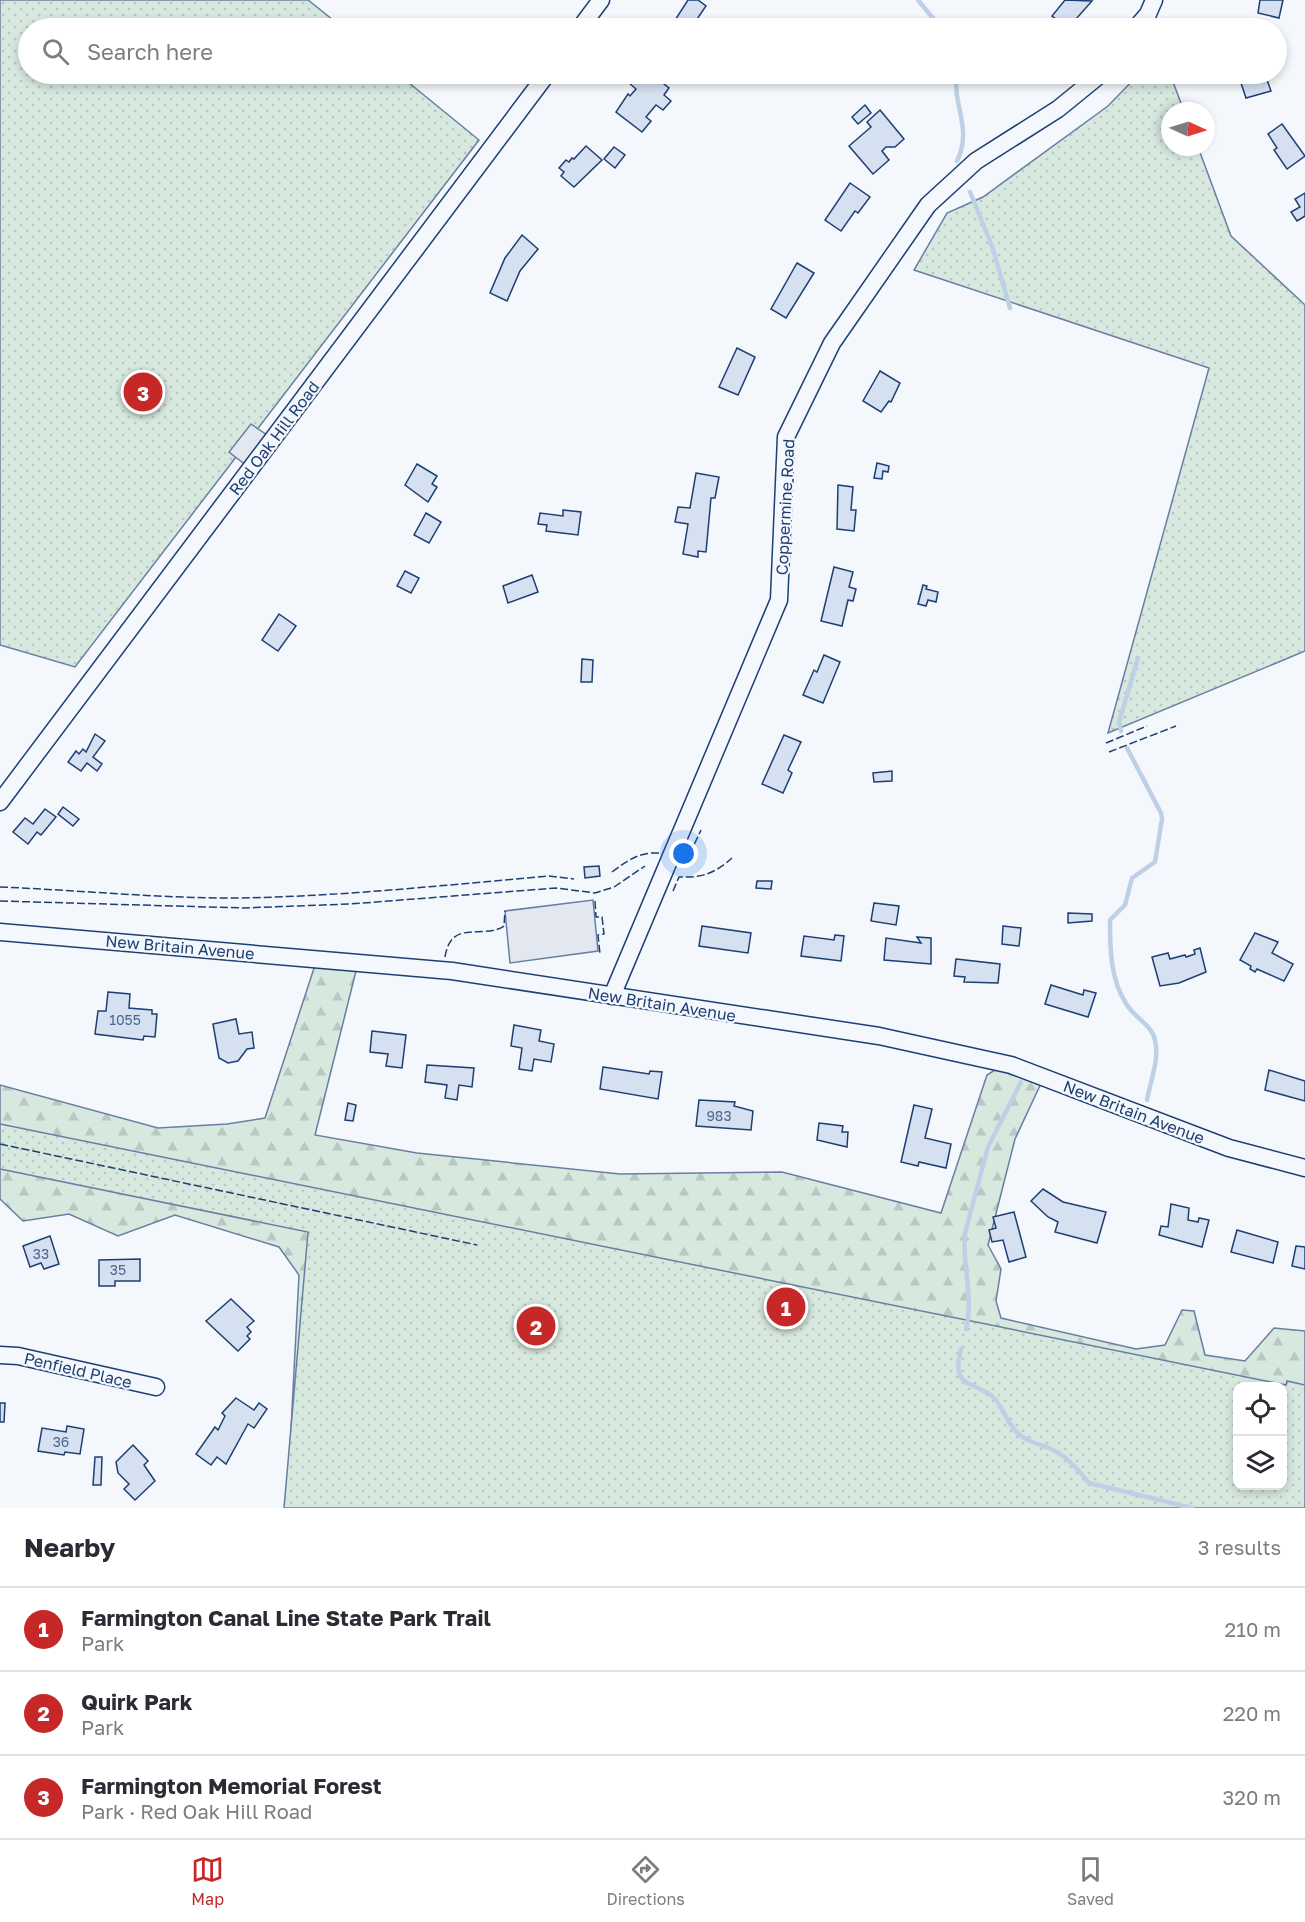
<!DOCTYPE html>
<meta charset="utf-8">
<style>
:root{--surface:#fff;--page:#f2f2f3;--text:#2b2b33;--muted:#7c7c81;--line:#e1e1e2;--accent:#c62828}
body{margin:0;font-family:"Golos Text",sans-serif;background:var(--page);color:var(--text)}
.controls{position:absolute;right:18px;bottom:18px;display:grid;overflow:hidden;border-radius:12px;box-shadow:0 3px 9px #0003}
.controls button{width:54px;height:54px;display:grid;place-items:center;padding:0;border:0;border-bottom:2px solid var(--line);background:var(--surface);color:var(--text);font:30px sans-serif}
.compass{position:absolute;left:1161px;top:102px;width:54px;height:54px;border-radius:50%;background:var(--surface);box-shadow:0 3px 9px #0003;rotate:94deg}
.you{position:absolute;left:684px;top:854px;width:21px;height:21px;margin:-15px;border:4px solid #fff;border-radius:50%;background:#1a73e8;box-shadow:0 0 0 9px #1a73e833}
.badge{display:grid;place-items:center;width:39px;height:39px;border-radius:50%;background:var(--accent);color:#fff;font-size:20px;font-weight:700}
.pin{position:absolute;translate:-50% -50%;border:3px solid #fff;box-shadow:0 2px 6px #0006}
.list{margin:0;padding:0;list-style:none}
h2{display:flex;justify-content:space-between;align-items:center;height:78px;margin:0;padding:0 24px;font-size:26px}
h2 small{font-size:20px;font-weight:400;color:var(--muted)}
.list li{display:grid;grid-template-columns:39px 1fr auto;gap:18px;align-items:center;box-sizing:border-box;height:84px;padding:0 24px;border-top:2px solid var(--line)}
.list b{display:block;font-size:22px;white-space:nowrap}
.list p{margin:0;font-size:20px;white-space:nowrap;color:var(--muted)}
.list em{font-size:20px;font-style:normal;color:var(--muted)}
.icon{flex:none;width:33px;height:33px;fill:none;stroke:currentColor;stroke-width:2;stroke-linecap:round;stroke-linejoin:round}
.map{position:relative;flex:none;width:1305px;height:1508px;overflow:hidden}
.search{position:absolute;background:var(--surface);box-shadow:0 3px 9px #0003;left:18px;right:18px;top:18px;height:66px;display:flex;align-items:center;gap:15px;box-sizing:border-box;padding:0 21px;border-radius:33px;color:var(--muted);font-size:22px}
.sheet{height:330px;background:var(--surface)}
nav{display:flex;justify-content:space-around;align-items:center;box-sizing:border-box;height:84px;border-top:2px solid var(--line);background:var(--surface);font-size:16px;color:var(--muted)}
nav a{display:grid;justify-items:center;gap:3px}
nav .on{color:var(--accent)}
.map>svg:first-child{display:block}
</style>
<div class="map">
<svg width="1305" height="1508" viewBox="0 0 1305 1508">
<defs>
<pattern id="forest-firs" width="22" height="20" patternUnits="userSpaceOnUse" patternTransform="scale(1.5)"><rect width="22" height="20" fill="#d7e8df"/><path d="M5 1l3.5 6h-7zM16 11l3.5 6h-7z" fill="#b8c8c3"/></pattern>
<pattern id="park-dots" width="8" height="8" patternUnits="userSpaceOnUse" patternTransform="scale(1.5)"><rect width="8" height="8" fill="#d7e8df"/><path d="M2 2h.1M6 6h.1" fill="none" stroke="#b8c8c3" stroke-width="1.8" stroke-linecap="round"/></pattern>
</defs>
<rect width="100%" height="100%" fill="#f4f7fb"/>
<path fill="url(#forest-firs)" stroke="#687fa3" stroke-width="1.5" fill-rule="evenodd" d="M317 959 358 963 315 1135 417 1153 620 1174 782 1172 941 1213 987 1075 1006 1063 1044 1077 1015 1139 988 1245 1001 1269 996 1301 1001 1318 1136 1349 1165 1345 1182 1310 1194 1311 1205 1355 1245 1361 1274 1328 1305 1331V1508L287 1506 299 1275 279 1247 175 1215 118 1236 69 1214 23 1221 0 1199V1085L158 1128 227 1124 265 1118ZM1238 1386H1282V1486H1238Z"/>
<g fill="url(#park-dots)" stroke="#687fa3" stroke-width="1.5" fill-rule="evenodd">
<path d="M0 0H308L343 28H28V74H398L479 140 75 667 0 645Z"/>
<path d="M1139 74H1170L1184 111H1170V147H1198L1231 236 1305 305V651L1108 733 1209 368 914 270 947 213 983 197 1108 106Z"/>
<path d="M0 1124 1286 1385 1287 1381 1305 1385V1508H284L308 1232 0 1169ZM1238 1386H1282V1486H1238Z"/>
</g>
<g fill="#e3e8f0" stroke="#687fa3" stroke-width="1.5">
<path d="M251 424 273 439 251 469 229 452Z"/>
<path d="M593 900 598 951 510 963 505 911Z"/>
</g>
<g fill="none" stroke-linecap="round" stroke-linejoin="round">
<g stroke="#bed0e5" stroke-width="4.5">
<path d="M918 0 941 28"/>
<path d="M957 161C973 128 952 106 957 74"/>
<path d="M970 192 992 246 1010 308"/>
<path d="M1121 731 1119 722 1138 658"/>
<path d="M1127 748 1161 813 1162 819 1155 862 1132 878 1125 905 1110 920C1110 948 1110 980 1127 1005 1135 1018 1152 1025 1155 1040 1160 1058 1150 1082 1147 1100"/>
<path d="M966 1329C974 1297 962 1265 965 1233L988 1147 1021 1082"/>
<path d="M961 1349C952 1385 966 1380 991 1395 1001 1402 1008 1427 1021 1436 1029 1442 1042 1445 1051 1449 1067 1456 1079 1470 1089 1483L1192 1508"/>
</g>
</g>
<g fill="#d5e0f0" stroke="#1d3f73" stroke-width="1.5">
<path d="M688 0H698L706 6 691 28H670Z"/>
<path d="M1065 0 1092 1 1068 28 1052 16Z"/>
<path d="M1260 0H1283L1279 18 1258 13Z"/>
<path d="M636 74H651L669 88 664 95 671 101 663 110 656 105 646 117 651 121 642 132 616 112 628 94 630 96 636 89 629 83Z"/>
<path d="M888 74H908L899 83Z"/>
<path d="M1238 74H1265L1271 91 1246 98Z"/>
<path d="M865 105 871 113 858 124 852 117Z"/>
<path d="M880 110 904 139 895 147H886L882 151 889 160 873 174 849 146 871 127 867 122Z"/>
<path d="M1282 124 1305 156 1287 169 1274 150 1277 148 1268 134Z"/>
<path d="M586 146 602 160 574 187 561 176 564 172 559 168 566 160 569 162 572 158 574 159Z"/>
<path d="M614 147 625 155 615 168 604 159Z"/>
<path d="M850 183 870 197 858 213 855 211 841 231 825 220Z"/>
<path d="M1305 193V216L1297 221 1291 212 1300 207 1295 199Z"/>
<path d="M522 235 538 249 520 271 507 301 490 293 505 258Z"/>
<path d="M797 263 814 273 786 318 771 309Z"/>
<path d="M737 348 755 357 738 395 719 387Z"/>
<path d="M880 371 900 383 891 402 889 401 881 412 863 401Z"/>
<path d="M877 463 889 466 888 472 883 471 882 479 874 478Z"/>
<path d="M417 464 437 476 432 484 437 487 428 502 405 485Z"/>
<path d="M696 473 719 477 715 498H711L706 552 698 551V557L683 554 688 524 675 522 678 507 690 508Z"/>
<path d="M838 485 853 487 851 510H856L854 531 837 529Z"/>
<path d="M563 510 581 512 578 535 546 531 547 525 538 524 540 513 563 516Z"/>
<path d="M426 513 441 522 429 543 414 535Z"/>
<path d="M834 567 853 572 849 587 856 589 853 601 848 600 842 626 821 621Z"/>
<path d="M405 571 419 578 411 593 397 586Z"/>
<path d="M532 575 538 592 508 603 503 586Z"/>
<path d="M923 585 927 586 926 589 938 592 936 602 928 600 926 606 918 604Z"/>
<path d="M279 614 296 626 278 651 262 640Z"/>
<path d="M824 655 840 662 823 703 803 695 814 670 817 672Z"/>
<path d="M582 659 593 660 592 682H581Z"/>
<path d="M95 734 105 741 93 757 102 764 97 771 87 763 81 771 68 762 76 751 79 754 83 749 86 752Z"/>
<path d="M784 735 801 742 788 770 792 773 783 793 762 784Z"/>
<path d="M892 771V781L874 782 873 773Z"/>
<path d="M63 807 79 819 73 826 58 814Z"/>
<path d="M45 809 56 817 41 835 37 832 28 844 13 832 25 818 33 824Z"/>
<path d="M599 866 600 876 585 878 584 867Z"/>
<path d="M757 881H772L771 889 756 888Z"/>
<path d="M874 903 899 906 896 925 871 921Z"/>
<path d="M1068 913 1092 914V921L1068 923Z"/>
<path d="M702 926 751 933 748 953 699 946Z"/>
<path d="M1003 926 1021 928 1019 946 1002 944Z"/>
<path d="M1255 933 1278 942 1272 953 1293 964 1284 981 1257 969 1255 972 1250 969 1251 966 1240 960Z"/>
<path d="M835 935 844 936 841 961 801 956 804 936 834 940Z"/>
<path d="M917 937 931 938V964L884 960 886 938 921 943Z"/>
<path d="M1200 948 1206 972 1179 983 1160 986 1152 957 1168 953 1170 959 1185 955 1186 957 1195 954 1194 950Z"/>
<path d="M956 959 1000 964 998 983 964 982 965 977 954 976Z"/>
<path d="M1051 985 1083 995 1084 990 1096 993 1088 1017 1045 1004Z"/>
<path d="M108 992 130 994 129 1008 152 1010V1014H157L155 1037 144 1036 143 1040 95 1034 98 1011H106Z"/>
<path d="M236 1019 239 1034 252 1032 254 1048 247 1049 238 1061 228 1063 219 1058 213 1024Z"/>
<path d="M514 1025 541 1030 539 1041 554 1044 551 1062 534 1059 532 1071 519 1069 522 1048 511 1046Z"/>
<path d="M372 1031 406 1035 402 1068 386 1066 388 1054 370 1052Z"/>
<path d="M427 1065 474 1068 472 1087 459 1085 457 1100 445 1098 447 1085 425 1082Z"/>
<path d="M603 1067 649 1074 650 1071 662 1072 658 1099 600 1089Z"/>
<path d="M1269 1070 1305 1081V1101L1265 1090Z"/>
<path d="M699 1100 735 1102 734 1106 753 1111 751 1130 696 1126Z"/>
<path d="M348 1103 356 1105 353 1121 345 1120Z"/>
<path d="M914 1105 932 1109 925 1138 951 1144 946 1168 919 1162 918 1166 901 1162Z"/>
<path d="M819 1123 843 1126 842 1132H848L847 1147 817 1140Z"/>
<path d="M1043 1189 1063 1202 1106 1212 1097 1243 1055 1232 1058 1222 1048 1217 1031 1201Z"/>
<path d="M1171 1204 1189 1208 1188 1220 1198 1222 1199 1218 1209 1220 1202 1247 1159 1235 1161 1226 1168 1227Z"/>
<path d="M1014 1212 1026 1257 1009 1262 1003 1240 992 1242 989 1230 996 1228 993 1217Z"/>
<path d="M1237 1230 1278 1242 1273 1263 1231 1252Z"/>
<path d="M50 1236 59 1264 44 1269 41 1263 30 1267 23 1246Z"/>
<path d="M1296 1246 1305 1247V1269L1292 1266Z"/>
<path d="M140 1259V1281H115V1286H99V1260Z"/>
<path d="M231 1299 254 1321 247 1327 251 1332 247 1336 250 1339 238 1351 206 1321Z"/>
<path d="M236 1398 254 1410 259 1403 267 1409 254 1428 248 1424 226 1464 217 1457 211 1465 196 1454 215 1427 218 1430 225 1416 222 1413Z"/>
<path d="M0 1403H5L4 1422H0Z"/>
<path d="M67 1426 84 1429 80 1454 65 1452 64 1455 38 1451 42 1428 66 1432Z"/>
<path d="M133 1445 148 1461 144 1465 155 1481 135 1500 124 1489 129 1484 118 1473 116 1462Z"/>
<path d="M95 1457H102L101 1485H93Z"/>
</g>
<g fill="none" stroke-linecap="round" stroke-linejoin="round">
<g stroke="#1d3f73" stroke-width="19">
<g id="minor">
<path d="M580 28 601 0"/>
<path d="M1136 28 1148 14 1154 0"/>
<path d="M0 802 547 74"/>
<path d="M0 932 452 971 879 1036 1011 1065 1229 1148 1305 1168"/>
<path d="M612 996 779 600 786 437 832 343 928 205 976 161 1058 109 1101 74"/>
<path d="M0 1355 18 1356 156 1387"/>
</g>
</g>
<use href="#minor" stroke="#f4f7fb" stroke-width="16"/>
<g stroke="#1d3f73" stroke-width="1.5" stroke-dasharray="8 3" stroke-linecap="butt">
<path d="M1106 743 1147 726"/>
<path d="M1109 752 1176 726"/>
<path d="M685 864 701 830"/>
<path d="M612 872C628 860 639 852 659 853"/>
<path d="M0 887C77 890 154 898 232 898 338 897 444 885 549 876L574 879"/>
<path d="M673 891 679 877C703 878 715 873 732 858"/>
<path d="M0 901 244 908 350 904 556 888 595 893 614 887 645 866"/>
<path d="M595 901 596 917H602L604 934 598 935 600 954"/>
<path d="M445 957C451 918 483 940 504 926L505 911"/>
<path d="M0 1144 477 1245"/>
</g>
</g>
<g text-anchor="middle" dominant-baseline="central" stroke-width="4.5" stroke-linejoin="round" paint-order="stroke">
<g font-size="14" fill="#4b6792">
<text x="125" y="1019">1055</text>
<text x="719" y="1115">983</text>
<text x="41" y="1253">33</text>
<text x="118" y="1269">35</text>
<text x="61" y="1441">36</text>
</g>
<g font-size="16" fill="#1d3f73" stroke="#f4f7fb">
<text transform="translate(274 438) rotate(-53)">Red Oak Hill Road</text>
<text transform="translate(785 507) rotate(-87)">Coppermine Road</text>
<text transform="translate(180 947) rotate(5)">New Britain Avenue</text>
<text transform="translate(662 1004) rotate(9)">New Britain Avenue</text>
<text transform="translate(1134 1112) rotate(21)">New Britain Avenue</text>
<text transform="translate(78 1370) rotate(13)">Penfield Place</text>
</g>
</g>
</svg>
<div class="controls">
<button><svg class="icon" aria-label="locate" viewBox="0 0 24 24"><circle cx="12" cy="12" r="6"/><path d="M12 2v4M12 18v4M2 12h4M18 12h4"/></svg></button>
<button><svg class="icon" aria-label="layers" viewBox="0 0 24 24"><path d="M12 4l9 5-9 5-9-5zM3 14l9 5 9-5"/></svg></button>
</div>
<svg class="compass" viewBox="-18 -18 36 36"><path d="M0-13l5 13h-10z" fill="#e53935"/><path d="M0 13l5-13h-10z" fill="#7c7c81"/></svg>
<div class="you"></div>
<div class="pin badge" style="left:786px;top:1307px">1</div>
<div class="pin badge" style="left:536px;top:1326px">2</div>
<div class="pin badge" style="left:143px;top:392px">3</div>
<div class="search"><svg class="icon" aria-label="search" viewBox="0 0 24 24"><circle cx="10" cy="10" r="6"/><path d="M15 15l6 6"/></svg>Search here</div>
</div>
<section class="sheet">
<h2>Nearby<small>3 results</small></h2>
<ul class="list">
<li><span class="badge">1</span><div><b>Farmington Canal Line State Park Trail</b><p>Park</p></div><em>210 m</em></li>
<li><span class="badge">2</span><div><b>Quirk Park</b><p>Park</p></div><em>220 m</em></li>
<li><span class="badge">3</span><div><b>Farmington Memorial Forest</b><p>Park · Red Oak Hill Road</p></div><em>320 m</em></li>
</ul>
</section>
<nav>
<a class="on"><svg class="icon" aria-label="map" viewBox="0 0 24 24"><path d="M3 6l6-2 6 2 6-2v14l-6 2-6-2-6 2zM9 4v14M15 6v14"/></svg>Map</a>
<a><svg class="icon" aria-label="directions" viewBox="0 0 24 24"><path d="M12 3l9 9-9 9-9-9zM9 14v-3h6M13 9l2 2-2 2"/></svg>Directions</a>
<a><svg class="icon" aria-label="saved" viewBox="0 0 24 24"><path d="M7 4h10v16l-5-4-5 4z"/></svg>Saved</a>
</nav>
